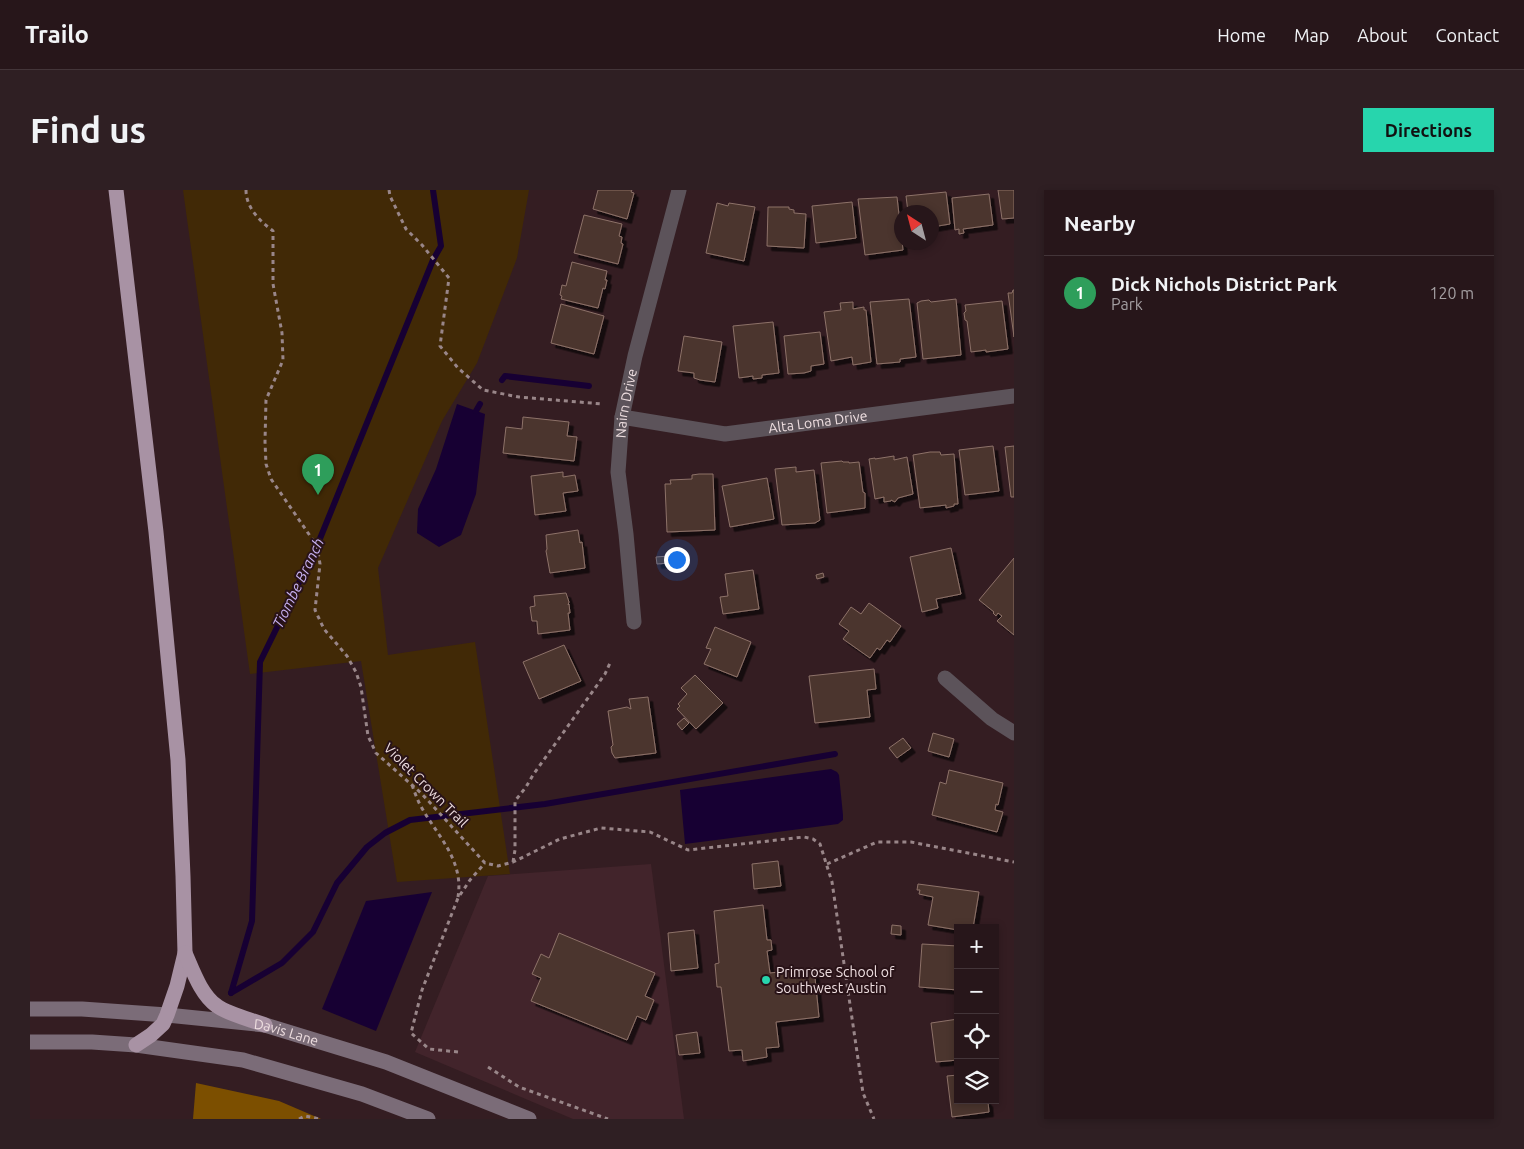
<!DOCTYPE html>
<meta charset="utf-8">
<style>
:root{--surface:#27161a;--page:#2f1f23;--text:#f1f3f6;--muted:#a49fa2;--line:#433539;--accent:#27d5ad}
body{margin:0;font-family:Ubuntu,sans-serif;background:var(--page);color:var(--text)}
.controls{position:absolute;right:15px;bottom:15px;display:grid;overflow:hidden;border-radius:0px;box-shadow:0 2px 8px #0003}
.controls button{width:45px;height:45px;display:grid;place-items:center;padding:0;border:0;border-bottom:1px solid var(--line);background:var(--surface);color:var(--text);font:25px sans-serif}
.compass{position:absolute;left:864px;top:15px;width:45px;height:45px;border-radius:50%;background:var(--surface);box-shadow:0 2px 8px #0003;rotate:324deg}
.you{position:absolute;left:646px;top:369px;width:18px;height:18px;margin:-12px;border:4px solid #fff;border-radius:50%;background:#1a73e8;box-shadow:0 0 0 8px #1a73e833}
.badge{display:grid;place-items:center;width:32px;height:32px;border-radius:50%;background:var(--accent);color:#fff;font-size:16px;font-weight:700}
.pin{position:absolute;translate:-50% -41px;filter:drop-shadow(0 1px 2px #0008)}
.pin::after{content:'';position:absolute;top:26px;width:18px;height:15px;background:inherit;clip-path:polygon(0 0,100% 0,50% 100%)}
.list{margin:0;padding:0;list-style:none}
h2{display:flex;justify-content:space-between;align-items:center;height:65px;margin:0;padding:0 20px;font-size:21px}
h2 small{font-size:16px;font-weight:400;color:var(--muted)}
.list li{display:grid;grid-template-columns:32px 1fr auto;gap:15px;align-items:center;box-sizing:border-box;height:75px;padding:0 20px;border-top:1px solid var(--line)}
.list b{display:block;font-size:19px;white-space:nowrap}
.list p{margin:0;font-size:16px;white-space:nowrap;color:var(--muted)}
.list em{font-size:16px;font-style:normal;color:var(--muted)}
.icon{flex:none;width:28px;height:28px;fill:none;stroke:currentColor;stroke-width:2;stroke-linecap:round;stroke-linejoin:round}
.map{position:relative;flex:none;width:984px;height:929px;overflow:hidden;border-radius:0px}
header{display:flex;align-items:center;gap:30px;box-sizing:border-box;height:70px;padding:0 25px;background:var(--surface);border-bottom:1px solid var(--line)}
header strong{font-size:24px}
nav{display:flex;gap:28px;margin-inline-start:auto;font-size:18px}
.intro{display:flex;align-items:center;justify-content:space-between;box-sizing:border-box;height:120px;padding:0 30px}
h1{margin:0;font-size:35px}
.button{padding:12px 22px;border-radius:0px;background:var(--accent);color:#111;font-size:18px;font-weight:700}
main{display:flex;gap:30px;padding:0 30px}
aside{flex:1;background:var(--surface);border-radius:0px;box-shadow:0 2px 8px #0003}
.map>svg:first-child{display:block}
</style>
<header>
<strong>Trailo</strong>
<nav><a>Home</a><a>Map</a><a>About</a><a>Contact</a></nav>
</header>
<div class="intro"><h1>Find us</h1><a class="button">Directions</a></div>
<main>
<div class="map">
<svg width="984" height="929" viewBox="0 0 984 929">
<defs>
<filter id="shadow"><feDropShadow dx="4.5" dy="4.5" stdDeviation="0" flood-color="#0009"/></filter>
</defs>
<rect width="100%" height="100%" fill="#341d22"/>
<path fill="#42242b" d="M621 674 654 929H543L385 862 458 686Z"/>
<path fill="#412906" d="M153 0H499L487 68 447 173 412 231 348 378 358 465 445 452 480 684 367 692 331 471 220 484Z"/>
<path fill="#7c4f00" d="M166 893 249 911 291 929H163Z"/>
<g fill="#170033">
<path d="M427 214 455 224 446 304 431 345 409 357 387 343 388 319 406 279Z"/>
<path d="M801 579 807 582 809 585 813 625V630L808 634 655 654 650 600Z"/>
<path d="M402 702 346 841 292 819 336 711Z"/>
</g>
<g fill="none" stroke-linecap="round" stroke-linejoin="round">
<g stroke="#170033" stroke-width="6">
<path d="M472 190 475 186 559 196"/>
<path d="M446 221 450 214"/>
<path d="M201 803 222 731 230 472 287 356 403 70 411 56 403 0"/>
<path d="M201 803 252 773 283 742 307 693 337 657 355 643 380 630 515 614 805 564"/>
</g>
</g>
<g fill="#4c352d" stroke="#8d7269" filter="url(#shadow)">
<path d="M568 0H602L601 2 604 3 597 29 563 19Z"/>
<path d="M968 0H984V28L972 29Z"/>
<path d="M916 2 920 34 902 37V22H878L876 6Z"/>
<path d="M959 4 963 35 933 39 934 43 929 44V39L925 40 922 8Z"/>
<path d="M867 7 873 60 835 65 828 9Z"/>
<path d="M822 12 826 48 786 53 782 16Z"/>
<path d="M687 13 698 16 699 13 725 17 714 71 676 63Z"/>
<path d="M738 17H759V19L764 20V23L776 24 774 58 737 56Z"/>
<path d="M554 25 592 34 589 46 592 47 591 53 593 54 588 74 544 63Z"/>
<path d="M542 72 577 81 575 90H577L575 99 573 98 568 118 531 109 532 106 530 105 532 95 536 96Z"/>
<path d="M983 100H984V147L978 103H982Z"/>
<path d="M879 109 886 167 870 169V172L847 174 840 112Z"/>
<path d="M926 109 931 165 893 169 887 113 891 111 899 110 901 112Z"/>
<path d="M972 111 978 159 956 162V160L941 162 937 131 935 130 934 123 936 121 935 115Z"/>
<path d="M823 112V119L834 117V120H836L841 172 823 175 822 167 801 171 794 122 811 120 810 113Z"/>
<path d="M531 114 574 126 564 164 521 153Z"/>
<path d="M743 132 749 183 732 185V188L723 189V186L709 188 703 136Z"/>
<path d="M790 142 794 174 781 176V181L774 183 758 184 754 146Z"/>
<path d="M654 146 692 152 685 192 670 190 664 188V183L648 181Z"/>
<path d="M493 227 539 232 537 246 547 247 544 271 473 263 476 237 492 239Z"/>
<path d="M963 256 969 301 935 305 929 260Z"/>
<path d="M984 256V307H981L975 257Z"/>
<path d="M900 262H910L911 265 924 264 928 314H924V316L916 318V315L890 318 883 265Z"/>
<path d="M864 266V270L877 267 883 304 868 308 865 312 861 310V311L854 312V307L845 309 839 269 845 268V269Z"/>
<path d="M812 271 813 272H819V273L829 272 833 302 835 303V318L797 323 791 273Z"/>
<path d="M766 277V282L784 280 790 330 785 333 752 335 745 279Z"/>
<path d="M533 282V287L545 285 548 301 533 303 536 321 505 325 501 286Z"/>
<path d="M669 284H683L685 340 637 342 635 294H641L640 290 662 289V285Z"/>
<path d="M737 288 744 329 700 337 692 296Z"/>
<path d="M548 340 550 353 552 352 555 378 520 383 516 361 517 359 516 345Z"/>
<path d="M921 358 931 404 906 409 908 418 892 422 880 367Z"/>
<path d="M639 366V373L627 374 626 367Z"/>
<path d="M984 368V445L967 431 972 426 968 423 966 426 963 423 964 422 949 410Z"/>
<path d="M723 380 729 419 693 424 690 407 698 406 695 384Z"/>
<path d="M793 383 794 387 787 389 786 385Z"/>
<path d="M536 403 539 412 538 415 539 414 540 423H538L540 440 508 444 507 431H502L500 417 505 416 504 406Z"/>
<path d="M839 413 871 436 860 452 857 450 850 460 847 458 840 468 813 449 819 441 809 434 821 417 831 424Z"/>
<path d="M685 437 721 452 707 487 674 474 681 459 676 458Z"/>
<path d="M534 455 551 491 509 509 493 472Z"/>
<path d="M844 479 846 499 837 500 840 527 785 533 779 486Z"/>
<path d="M665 485 693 513 666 539 647 519 650 516 648 514 657 504 651 498Z"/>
<path d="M618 507 626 563 585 568 582 563 581 557 583 555 578 521 597 517 601 519 599 509Z"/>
<path d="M654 528 659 533 652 540 647 534Z"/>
<path d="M903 543 924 549 919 567 898 561Z"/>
<path d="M873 548 881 558 867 568 859 558Z"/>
<path d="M919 580 973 593 968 615 966 614 965 620 973 622 967 642 902 625 910 592 916 594Z"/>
<path d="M748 671 751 696 724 699 722 674Z"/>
<path d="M888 694 949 702 943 738H928V740L898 735 903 707 889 704 890 700H887Z"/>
<path d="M733 715 737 750H741L742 760 737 761 740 783 784 778 789 827 746 832 749 857 736 858 737 867 713 871 712 860 699 861 691 797H687L685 774 689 773 684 721Z"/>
<path d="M862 735 871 736V745L861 744Z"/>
<path d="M664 740 668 778 641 781 638 743Z"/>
<path d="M529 743 625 783 615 806 624 810 616 830 607 826 597 850 501 811 511 788 502 784 511 764 519 768Z"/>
<path d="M892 754 928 756V800L889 797Z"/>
<path d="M928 829V870L906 872 901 833Z"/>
<path d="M667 842 670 863 649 865 646 845Z"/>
<path d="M928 885V910H956L957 912H958L959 922 922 927 917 886Z"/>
</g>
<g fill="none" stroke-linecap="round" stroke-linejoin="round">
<g stroke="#998689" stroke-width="3" stroke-dasharray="4 4" stroke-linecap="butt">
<path d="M216 0C216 18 230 31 243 41V94L252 143 253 170 236 210 235 252 236 274 241 289 287 356 290 374 285 420 294 439 317 466 326 482 331 497 338 546 346 563 392 604 455 673 468 676 483 672 530 649 571 638 620 642 658 660 774 647 783 649 790 654 802 692 833 903 844 929"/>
<path d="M359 0 360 6 376 39 392 55 419 88 410 156 428 178 453 200 489 207 573 214"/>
<path d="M382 595C385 603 388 612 393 620 409 647 434 672 428 707"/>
<path d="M483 672 485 660V611L496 597 503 585 575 484 580 473"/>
<path d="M797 674 847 652H881L984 672"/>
<path d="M428 862 399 859 381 843 392 800 428 708 440 690 455 673"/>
<path d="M458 877 489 897 578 929"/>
<path d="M269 929 275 926 290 929"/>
</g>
<g stroke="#5c535a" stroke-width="15">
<path id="s1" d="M592 227 695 244 984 206"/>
<path id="s2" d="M604 432 596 344 588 282 592 227 605 166 649 0"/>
<path d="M915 488 962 529 984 543"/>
</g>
<g stroke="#7b6c78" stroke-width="15">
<path id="s3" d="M0 819H52L137 825 235 835 356 872 499 929"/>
<path d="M0 852H62L106 855 213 870 332 904 398 929"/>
</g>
<g stroke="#a892a4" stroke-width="15">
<path d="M86 0 126 342 148 570 153 686 155 763 147 796 137 825 133 834 121 845 106 855"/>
<path d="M155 763C163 781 171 805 187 816 198 824 222 830 235 835"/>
</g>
</g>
<circle fill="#27d5ad" stroke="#291318" stroke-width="2" cx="736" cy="790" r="5"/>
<g text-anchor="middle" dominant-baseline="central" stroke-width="4" stroke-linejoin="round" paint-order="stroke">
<g font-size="14" fill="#eedee0" stroke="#291318">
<text stroke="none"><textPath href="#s2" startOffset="220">Nairn Drive</textPath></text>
<text stroke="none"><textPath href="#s1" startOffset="198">Alta Loma Drive</textPath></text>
<text transform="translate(396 595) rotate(45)">Violet Crown Trail</text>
<text stroke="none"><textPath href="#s3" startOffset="258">Davis Lane</textPath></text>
</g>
<g font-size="14" fill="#eedee0" stroke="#291318" text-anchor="start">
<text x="746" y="782">Primrose School of<tspan x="746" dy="16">Southwest Austin</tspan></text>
</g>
<g font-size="15" font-style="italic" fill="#c8b2f3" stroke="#291318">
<text transform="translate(268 393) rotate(-64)">Tiombe Branch</text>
</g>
</g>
</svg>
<div class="controls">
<button>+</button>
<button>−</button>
<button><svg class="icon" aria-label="locate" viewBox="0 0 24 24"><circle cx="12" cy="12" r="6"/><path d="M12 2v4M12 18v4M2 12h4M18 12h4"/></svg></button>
<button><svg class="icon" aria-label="layers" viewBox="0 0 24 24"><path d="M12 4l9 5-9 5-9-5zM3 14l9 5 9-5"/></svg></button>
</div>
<svg class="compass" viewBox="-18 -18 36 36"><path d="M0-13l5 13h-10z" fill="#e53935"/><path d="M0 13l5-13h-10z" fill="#a49fa2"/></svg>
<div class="you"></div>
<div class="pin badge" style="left:288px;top:305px;background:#2e9e5b">1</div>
</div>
<aside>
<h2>Nearby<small></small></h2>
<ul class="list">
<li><span class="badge" style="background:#2e9e5b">1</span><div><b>Dick Nichols District Park</b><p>Park</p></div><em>120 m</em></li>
</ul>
</aside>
</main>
